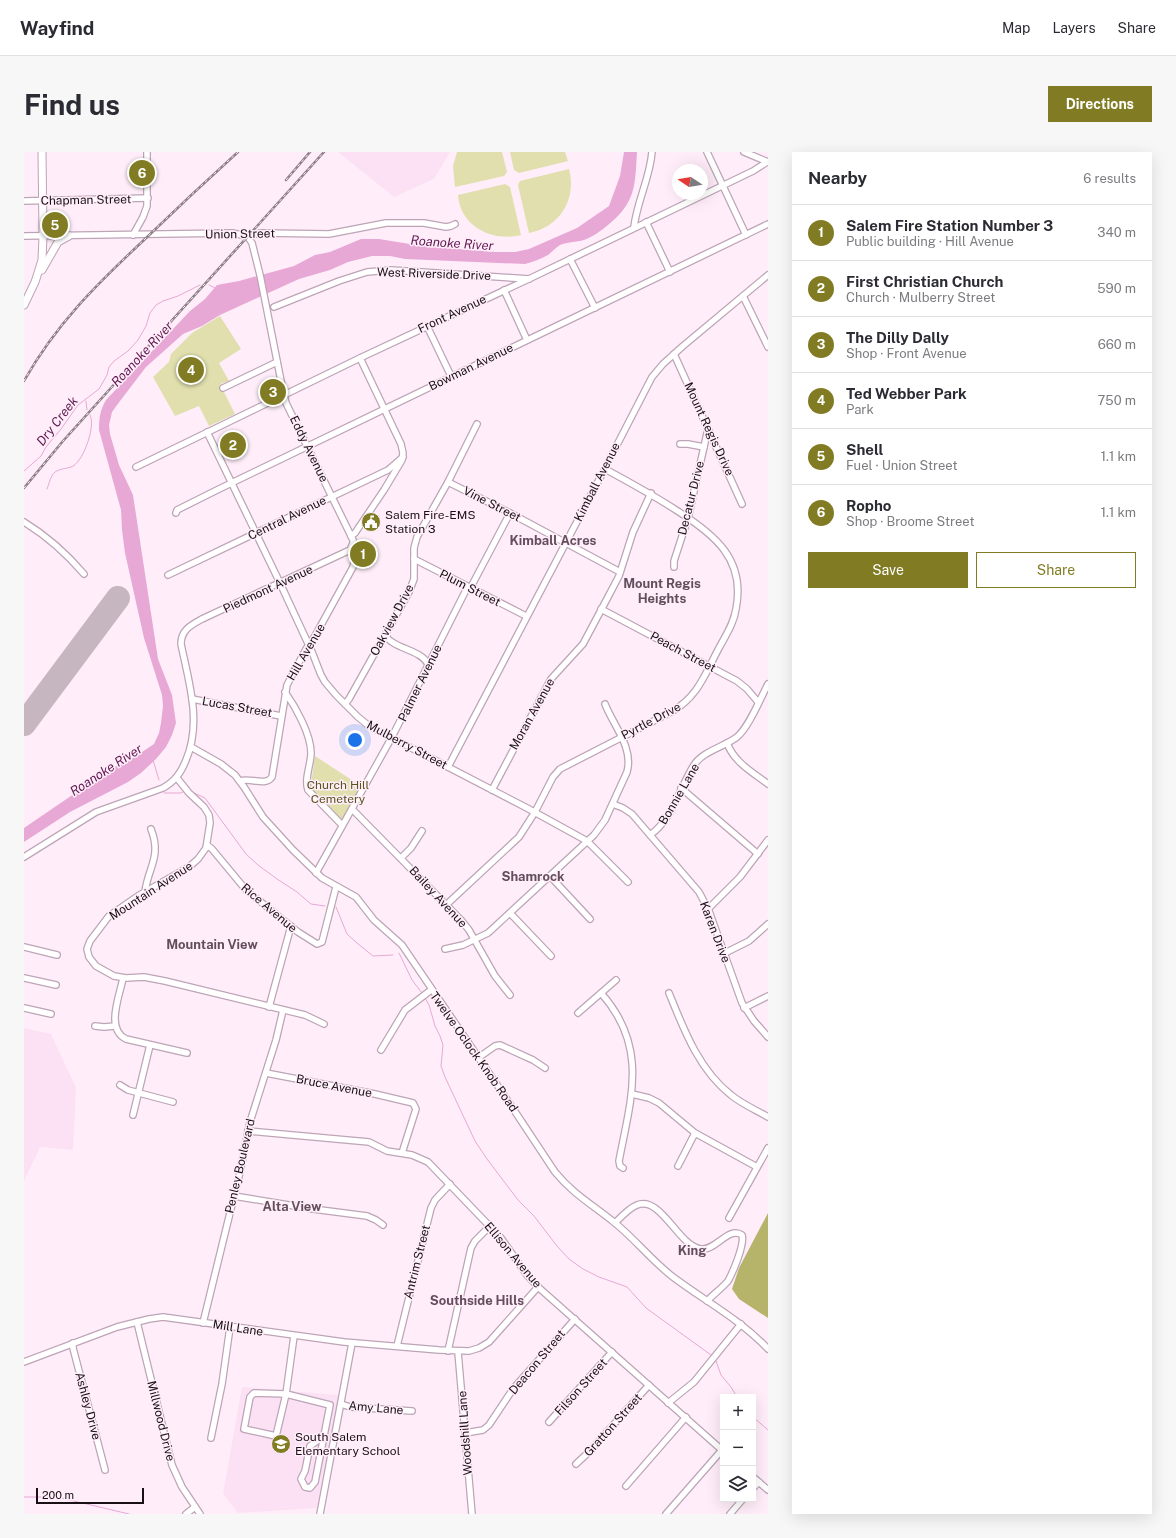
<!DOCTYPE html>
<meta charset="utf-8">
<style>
:root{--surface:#fff;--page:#f7f7f7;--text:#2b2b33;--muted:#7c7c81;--line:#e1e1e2;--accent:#817c23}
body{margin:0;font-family:"Public Sans",sans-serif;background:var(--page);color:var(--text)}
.controls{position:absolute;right:12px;bottom:12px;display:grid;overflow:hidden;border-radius:0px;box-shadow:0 4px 16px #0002}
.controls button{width:36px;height:36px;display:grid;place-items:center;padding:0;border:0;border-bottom:1px solid var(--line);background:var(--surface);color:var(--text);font:20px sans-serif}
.compass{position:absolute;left:648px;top:12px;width:36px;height:36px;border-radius:50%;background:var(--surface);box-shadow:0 4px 16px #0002;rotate:282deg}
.scale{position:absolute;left:12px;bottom:10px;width:108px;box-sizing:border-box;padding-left:4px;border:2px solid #191016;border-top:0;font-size:11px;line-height:14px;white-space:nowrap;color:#191016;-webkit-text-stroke:3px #ffeef9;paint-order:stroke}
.you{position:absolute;left:331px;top:588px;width:14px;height:14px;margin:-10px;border:3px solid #fff;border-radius:50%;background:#1a73e8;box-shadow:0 0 0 6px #1a73e833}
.badge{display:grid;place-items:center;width:26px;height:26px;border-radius:50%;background:var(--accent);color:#fff;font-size:13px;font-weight:700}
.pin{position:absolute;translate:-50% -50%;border:2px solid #fff;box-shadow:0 1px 4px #0006}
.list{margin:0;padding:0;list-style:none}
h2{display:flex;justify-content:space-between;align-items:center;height:52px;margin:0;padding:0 16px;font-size:17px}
h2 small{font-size:13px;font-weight:400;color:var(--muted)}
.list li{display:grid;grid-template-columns:26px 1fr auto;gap:12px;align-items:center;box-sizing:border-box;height:56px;padding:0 16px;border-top:1px solid var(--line)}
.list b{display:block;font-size:15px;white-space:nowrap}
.list p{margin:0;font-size:13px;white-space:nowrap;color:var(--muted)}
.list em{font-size:13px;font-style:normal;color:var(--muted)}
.actions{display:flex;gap:8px;padding:12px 16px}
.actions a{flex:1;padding:9px 0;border:1px solid var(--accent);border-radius:0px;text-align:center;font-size:14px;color:var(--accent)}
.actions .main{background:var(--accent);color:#fff}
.icon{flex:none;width:22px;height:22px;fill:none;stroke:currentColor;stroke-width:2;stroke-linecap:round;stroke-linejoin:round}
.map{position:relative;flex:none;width:744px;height:1362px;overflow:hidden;border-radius:0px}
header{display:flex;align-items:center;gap:24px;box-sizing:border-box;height:56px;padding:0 20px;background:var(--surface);border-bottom:1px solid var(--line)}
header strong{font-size:19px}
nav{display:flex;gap:22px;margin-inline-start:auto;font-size:14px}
.intro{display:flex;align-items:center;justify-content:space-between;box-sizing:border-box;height:96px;padding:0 24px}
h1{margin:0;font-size:28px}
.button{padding:10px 18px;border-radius:0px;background:var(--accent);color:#fff;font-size:14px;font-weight:700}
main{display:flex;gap:24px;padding:0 24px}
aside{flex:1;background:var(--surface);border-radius:0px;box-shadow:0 4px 16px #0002}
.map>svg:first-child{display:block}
</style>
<header>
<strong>Wayfind</strong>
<nav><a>Map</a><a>Layers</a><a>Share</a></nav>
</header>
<div class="intro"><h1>Find us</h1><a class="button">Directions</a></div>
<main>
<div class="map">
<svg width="744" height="1362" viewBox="0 0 744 1362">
<rect width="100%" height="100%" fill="#ffeef9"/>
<g fill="#fce1f4">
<path d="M314 0H426L410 27 370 45Z"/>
<path d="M0 876 27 882 52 936 49 998 16 995 0 1029Z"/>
<path d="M218 1235 315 1243 293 1356 214 1361 199 1342Z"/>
</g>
<g fill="#e0dfad">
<path d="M433 0H478L483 20 480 24 431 35 429 14Z"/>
<path d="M486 0H541L544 9 495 21 490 18Z"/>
<path d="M545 17C553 47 536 75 505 81L494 33 496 29Z"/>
<path d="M481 32 486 35 497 83C469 90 436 75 434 43Z"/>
<path d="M196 164 217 197 195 211 205 229 198 231 195 235 196 238 200 240 211 262 185 274 175 254 151 264 129 225 145 210 147 202 168 181Z"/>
<path d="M291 604 337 634 318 669H316L287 637V632Z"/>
</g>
<path fill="#b6b36a" d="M744 1061V1166L715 1147 708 1137 715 1116Z"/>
<path fill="#e7a8d5" d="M600 0H613C611 34 612 50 584 73 577 79 568 85 560 88 552 90 543 90 536 93 531 96 528 100 524 103 517 107 509 110 501 112L381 107 366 104H348L324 110 306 118 275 127 196 163 178 174 159 182 122 215 96 249 88 260 85 273 86 282 95 313 109 343 134 507 148 543 152 571 148 583 142 595 132 607 117 621 104 630 46 660 0 690V676L85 618 109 606 130 592 135 581 137 571 139 554 138 543 120 486 101 401 98 378 97 358 75 278C75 266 76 258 82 248L166 159 181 147 193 133 215 129 270 114 291 103 306 100 337 87H355L398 94 471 100H491L505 97 553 76 585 54 596 24Z"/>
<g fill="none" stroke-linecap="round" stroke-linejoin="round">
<g stroke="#e7a8d5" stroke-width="1">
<path d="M185 133 191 136"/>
<path d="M62 249 63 258"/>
<path d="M0 319 17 304 22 295 37 277 54 253 75 237 83 223 85 215 90 209 104 199 114 188 122 174 126 161 132 153 139 149 154 144 176 133"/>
<path d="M23 337C25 332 27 323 31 320 37 316 44 317 49 314 60 308 72 273 66 263"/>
<path d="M129 608 135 628"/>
<path d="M168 640 181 646 222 702 234 713 253 727 273 740 287 752 301 754"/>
<path d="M140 641H157L159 640"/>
<path d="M312 755 323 782 333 791 349 804 369 803"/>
<path d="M375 801 388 828 398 841"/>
<path d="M401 846 405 853 411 874 416 884 419 893 417 914 421 925 451 989 463 1007 494 1048 510 1064 533 1094 545 1107 559 1117 575 1125 603 1135 622 1156 687 1203"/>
<path d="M692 1209 697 1223 707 1235 713 1245"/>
<path d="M729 1265 744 1278"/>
<path d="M0 1345H33L105 1362"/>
</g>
<path stroke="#c6b6c0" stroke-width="24" d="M0 572 94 446"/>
<g stroke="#bda4b6" stroke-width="8">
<g id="minor">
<path d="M683 0 722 83"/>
<path d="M720 0 744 10"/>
<path d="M0 49 124 46"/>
<path d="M622 70 646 120"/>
<path d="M610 75C613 49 626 26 628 0"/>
<path d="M109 83 119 65 123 54V0"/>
<path d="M0 84 208 81 223 84 237 81 305 82 362 71H400L422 75 427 74 431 72"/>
<path d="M546 107 571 156"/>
<path d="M480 138 503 188"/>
<path d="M719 144 744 195"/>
<path d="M250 155 315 129 343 120 367 118 505 127"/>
<path d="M403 174 427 224"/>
<path d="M650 202 718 352"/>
<path d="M199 236 253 210"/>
<path d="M183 280 256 431 288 500 297 523 301 530 312 543 334 565 345 574 503 656 563 689 604 730"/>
<path d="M656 292H664L680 295"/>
<path d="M112 315 336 206 509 125 729 19 743 10"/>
<path d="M424 330 486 361 596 420"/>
<path d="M152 361 153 358 193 338 744 72"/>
<path d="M0 370C23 384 42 401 60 422"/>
<path d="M327 384 331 381 360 338 378 308 379 301 377 292 336 206"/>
<path d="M390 407 502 464"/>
<path d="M650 415V409L664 366 684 277"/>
<path d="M144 423 364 318 379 305"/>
<path d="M577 457 713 529 723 537 734 550"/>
<path d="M361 483C369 497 396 497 404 512"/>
<path d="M261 540C271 554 287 582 287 601 287 612 280 627 284 638L318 673"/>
<path d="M168 547 257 564"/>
<path d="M321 552 325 547 385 440 390 427V396L393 385 424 330 453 272"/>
<path d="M703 591C710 610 728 620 744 632"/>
<path d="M167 595 197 612 211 623 220 635 239 665 269 698 298 726 332 745 350 768 378 793 486 952 531 1020C550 1043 569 1053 591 1071 612 1088 628 1109 649 1125 681 1149 717 1168 744 1197"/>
<path d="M424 615 578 322 628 225 639 212 659 194 744 123"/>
<path d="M153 626 165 641 180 655 185 663 186 671 182 696 174 707 165 715 114 744 85 764 66 789 63 797 65 805 72 814 90 824 102 826 120 825 141 829 281 863 300 872"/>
<path d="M216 629C226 625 241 635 248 625L263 533 282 497 291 484 329 415 332 400 329 388 262 251 259 239 236 123 228 91 223 84"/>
<path d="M657 636 734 702"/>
<path d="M468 638 527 527 559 492 584 445 595 424 609 380 627 341"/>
<path d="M589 652 599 656 608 662 675 740 685 759 718 851 730 869 744 885"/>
<path d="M328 657 437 768 445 778 471 824 486 843"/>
<path d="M626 683C648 668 656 635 670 613 679 599 700 595 713 585 725 575 736 547 744 532"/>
<path d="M183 693 188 697 222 738 274 780 293 792 298 790 312 735"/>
<path d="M0 705 72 660 139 636C151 629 157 621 162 608 178 570 165 531 157 492 157 478 167 473 178 467L326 398 329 391"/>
<path d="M377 706 387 696 398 679"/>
<path d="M292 721 368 585 442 438 448 433 486 361"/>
<path d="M526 724 566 767"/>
<path d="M121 740C124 715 138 705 127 677"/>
<path d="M422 753 495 685 511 660 529 625 536 617 647 560C674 545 681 522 695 496 702 483 710 471 712 457 722 407 690 382 652 358 629 343 605 330 581 317"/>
<path d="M684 757 716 725 744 688"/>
<path d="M486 761 527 804"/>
<path d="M0 795 33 803"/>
<path d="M421 797 439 793 464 781 570 683 581 668 603 620C610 596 589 573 581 552"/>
<path d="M699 802 725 789 744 772"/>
<path d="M0 826 32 833"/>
<path d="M99 826C96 843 81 877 102 887L163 901"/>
<path d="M577 841C625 895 607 946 595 1009L596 1014 599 1016"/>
<path d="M645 841C660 878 675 918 707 943 718 952 732 958 744 965"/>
<path d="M245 855 267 774"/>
<path d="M0 856 27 862"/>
<path d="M720 856 744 844"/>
<path d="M554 861 592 828"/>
<path d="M71 874 80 875 91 874"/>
<path d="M357 898 381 858 407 838"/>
<path d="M454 906 471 894 476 893 509 908 521 916"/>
<path d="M242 921 351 942 389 951 392 957 378 1001"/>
<path d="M96 933 104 938 149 950"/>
<path d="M608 942 625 946 635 951 671 981 733 1015"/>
<path d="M109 963 126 893"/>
<path d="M224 979 345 990 363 999 388 1003 404 1010 477 1086 503 1123 514 1135 699 1299"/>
<path d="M654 1014 671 981"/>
<path d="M210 1044 289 1057 343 1064 352 1068 359 1073"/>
<path d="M705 1066 744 996"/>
<path d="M591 1071C597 1065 605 1056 613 1053 637 1043 655 1095 677 1097 692 1099 704 1074 718 1083 721 1092 709 1120 704 1129 698 1136 690 1142 683 1149"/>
<path d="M113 1170 148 1313 158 1335 176 1362"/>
<path d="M179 1171 216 1020 226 970 252 888 259 858"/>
<path d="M270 1184 262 1242 252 1284 220 1277 226 1245 230 1241 262 1242 306 1253 291 1330 286 1336 281 1335 277 1327 281 1319 286 1294 300 1284"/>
<path d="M49 1191V1196L81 1318"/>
<path d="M373 1194 407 1056 411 1048 426 1032"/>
<path d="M424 1199 447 1096 451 1089 466 1074"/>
<path d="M434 1200 448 1362"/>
<path d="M0 1210 93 1175 125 1167 139 1165 320 1190 415 1198 445 1199 455 1196 465 1190 514 1135"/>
<path d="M644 1251 670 1230 717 1172"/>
<path d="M317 1252 326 1255 388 1259"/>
<path d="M525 1270 588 1200"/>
<path d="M441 1281 459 1278 465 1273 489 1237 551 1167"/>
<path d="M187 1286 198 1232 206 1175"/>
<path d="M552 1312 566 1299 625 1233"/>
<path d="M729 1325 744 1338"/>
<path d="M602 1334 662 1265"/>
<path d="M729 1336 735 1330"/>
<path d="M162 1362 171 1355"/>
<path d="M296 1362 328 1191"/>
<path d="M642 1362 698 1298"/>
<path d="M706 1362 719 1347"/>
</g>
</g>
<g stroke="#bda4b6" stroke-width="9">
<g id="major">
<path d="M18 118 34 90 45 84"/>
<path d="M0 153 11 130 18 108 19 84 18 0"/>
</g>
</g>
<use href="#minor" stroke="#fff" stroke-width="5.5"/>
<use href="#major" stroke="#fff" stroke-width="7"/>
<g stroke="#8c7f88" stroke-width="2.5">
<g id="rail">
<path d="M262 28 286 0"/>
<path d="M0 229C32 172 73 132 120 88 151 58 182 29 214 0"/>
<path d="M0 336 39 289 300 0"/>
</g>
</g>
<use href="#rail" stroke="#ffeef9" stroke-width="1" stroke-dasharray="3" stroke-linecap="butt"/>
</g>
<defs>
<g id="civic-disc" transform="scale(1)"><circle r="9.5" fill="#817c23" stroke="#ffeef9"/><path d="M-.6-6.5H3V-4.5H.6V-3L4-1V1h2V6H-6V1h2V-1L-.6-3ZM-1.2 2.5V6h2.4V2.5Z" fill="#fff"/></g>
<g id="school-disc" transform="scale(1)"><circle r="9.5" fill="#817c23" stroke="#ffeef9"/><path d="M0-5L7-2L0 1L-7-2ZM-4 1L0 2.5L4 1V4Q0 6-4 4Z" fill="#fff"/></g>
</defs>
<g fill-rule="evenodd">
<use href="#civic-disc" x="347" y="370"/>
<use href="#school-disc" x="257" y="1292"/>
</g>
<g text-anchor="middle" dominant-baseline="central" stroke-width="3" stroke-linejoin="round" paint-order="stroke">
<g font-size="12" fill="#191016" stroke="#ffeef9">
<text transform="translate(62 48) rotate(-1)">Chapman Street</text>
<text transform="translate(216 82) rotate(-1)">Union Street</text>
<text transform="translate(410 122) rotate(2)">West Riverside Drive</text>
<text transform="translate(428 162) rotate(-25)">Front Avenue</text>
<text transform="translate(447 215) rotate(-26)">Bowman Avenue</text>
<text transform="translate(685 277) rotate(65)">Mount Regis Drive</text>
<text transform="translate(285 297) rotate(64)">Eddy Avenue</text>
<text transform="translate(573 330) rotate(-63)">Kimball Avenue</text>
<text transform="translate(667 346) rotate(-76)">Decatur Drive</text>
<text transform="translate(468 352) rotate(27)">Vine Street</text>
<text transform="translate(263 366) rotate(-26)">Central Avenue</text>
<text transform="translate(446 436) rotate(27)">Plum Street</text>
<text transform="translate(244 437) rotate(-25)">Piedmont Avenue</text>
<text transform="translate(368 468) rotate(-62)">Oakview Drive</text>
<text transform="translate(282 500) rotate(-60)">Hill Avenue</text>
<text transform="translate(659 500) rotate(28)">Peach Street</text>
<text transform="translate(396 531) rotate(-64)">Palmer Avenue</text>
<text transform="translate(213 555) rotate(10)">Lucas Street</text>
<text transform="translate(508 562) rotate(-61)">Moran Avenue</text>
<text transform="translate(627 569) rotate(-28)">Pyrtle Drive</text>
<text transform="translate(383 593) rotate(28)">Mulberry Street</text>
<text transform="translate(655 642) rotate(-60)">Bonnie Lane</text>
<text transform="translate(127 739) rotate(-33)">Mountain Avenue</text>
<text transform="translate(414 745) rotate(47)">Bailey Avenue</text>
<text transform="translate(245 756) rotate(40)">Rice Avenue</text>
<text transform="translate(691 780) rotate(69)">Karen Drive</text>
<text transform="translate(450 900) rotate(55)">Twelve Oclock Knob Road</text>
<text transform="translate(310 934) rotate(11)">Bruce Avenue</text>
<text transform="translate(216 1014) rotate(-77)">Penley Boulevard</text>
<text transform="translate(489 1103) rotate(50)">Ellison Avenue</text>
<text transform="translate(393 1110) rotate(-76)">Antrim Street</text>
<text transform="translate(214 1176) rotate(9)">Mill Lane</text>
<text transform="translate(513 1210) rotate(-50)">Deacon Street</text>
<text transform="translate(557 1235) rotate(-48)">Filson Street</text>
<text transform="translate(64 1254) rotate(75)">Ashley Drive</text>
<text transform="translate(352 1256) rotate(5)">Amy Lane</text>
<text transform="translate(137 1269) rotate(76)">Millwood Drive</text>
<text transform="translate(589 1273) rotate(-48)">Gratton Street</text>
<text transform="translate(441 1281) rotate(-94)">Woodshill Lane</text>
</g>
<g font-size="12" fill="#191016" stroke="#ffeef9" text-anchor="start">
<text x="361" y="363">Salem Fire-EMS<tspan x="361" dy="14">Station 3</tspan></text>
<text x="271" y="1285">South Salem<tspan x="271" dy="14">Elementary School</tspan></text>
</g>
<g font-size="12" fill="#58551f" stroke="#ffeef9">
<text x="314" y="633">Church Hill<tspan x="314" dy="14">Cemetery</tspan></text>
</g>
<g font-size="13" font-style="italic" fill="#611953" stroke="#ffeef9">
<text transform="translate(428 91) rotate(4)">Roanoke River</text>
<text transform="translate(118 202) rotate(-47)">Roanoke River</text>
<text transform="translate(33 269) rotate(-52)">Dry Creek</text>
<text transform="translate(82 618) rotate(-33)">Roanoke River</text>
</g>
<g font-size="13" font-weight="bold" fill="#644e5e" stroke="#ffeef9">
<text x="529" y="388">Kimball Acres</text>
<text x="638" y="431">Mount Regis<tspan x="638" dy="15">Heights</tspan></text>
<text x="509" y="724">Shamrock</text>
<text x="188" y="792">Mountain View</text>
<text x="268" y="1054">Alta View</text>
<text x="668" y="1098">King</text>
<text x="453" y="1148">Southside Hills</text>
</g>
</g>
</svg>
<div class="controls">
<button>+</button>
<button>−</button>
<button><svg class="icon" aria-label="layers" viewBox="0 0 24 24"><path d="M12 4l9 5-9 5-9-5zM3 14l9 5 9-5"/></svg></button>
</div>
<svg class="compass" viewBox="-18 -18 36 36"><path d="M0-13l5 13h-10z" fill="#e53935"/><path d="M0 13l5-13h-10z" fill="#7c7c81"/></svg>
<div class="scale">200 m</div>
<div class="you"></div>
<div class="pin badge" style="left:339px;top:402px">1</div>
<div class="pin badge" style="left:209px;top:293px">2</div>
<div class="pin badge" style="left:249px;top:240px">3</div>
<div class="pin badge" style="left:167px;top:218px">4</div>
<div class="pin badge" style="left:31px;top:73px">5</div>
<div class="pin badge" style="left:118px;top:21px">6</div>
</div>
<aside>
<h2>Nearby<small>6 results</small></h2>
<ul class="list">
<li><span class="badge">1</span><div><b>Salem Fire Station Number 3</b><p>Public building · Hill Avenue</p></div><em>340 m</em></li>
<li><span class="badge">2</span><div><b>First Christian Church</b><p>Church · Mulberry Street</p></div><em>590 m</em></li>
<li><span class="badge">3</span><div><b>The Dilly Dally</b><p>Shop · Front Avenue</p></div><em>660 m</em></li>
<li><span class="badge">4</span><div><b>Ted Webber Park</b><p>Park</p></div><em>750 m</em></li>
<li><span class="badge">5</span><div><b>Shell</b><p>Fuel · Union Street</p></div><em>1.1 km</em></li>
<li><span class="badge">6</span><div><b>Ropho</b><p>Shop · Broome Street</p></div><em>1.1 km</em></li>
</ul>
<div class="actions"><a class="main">Save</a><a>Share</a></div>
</aside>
</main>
